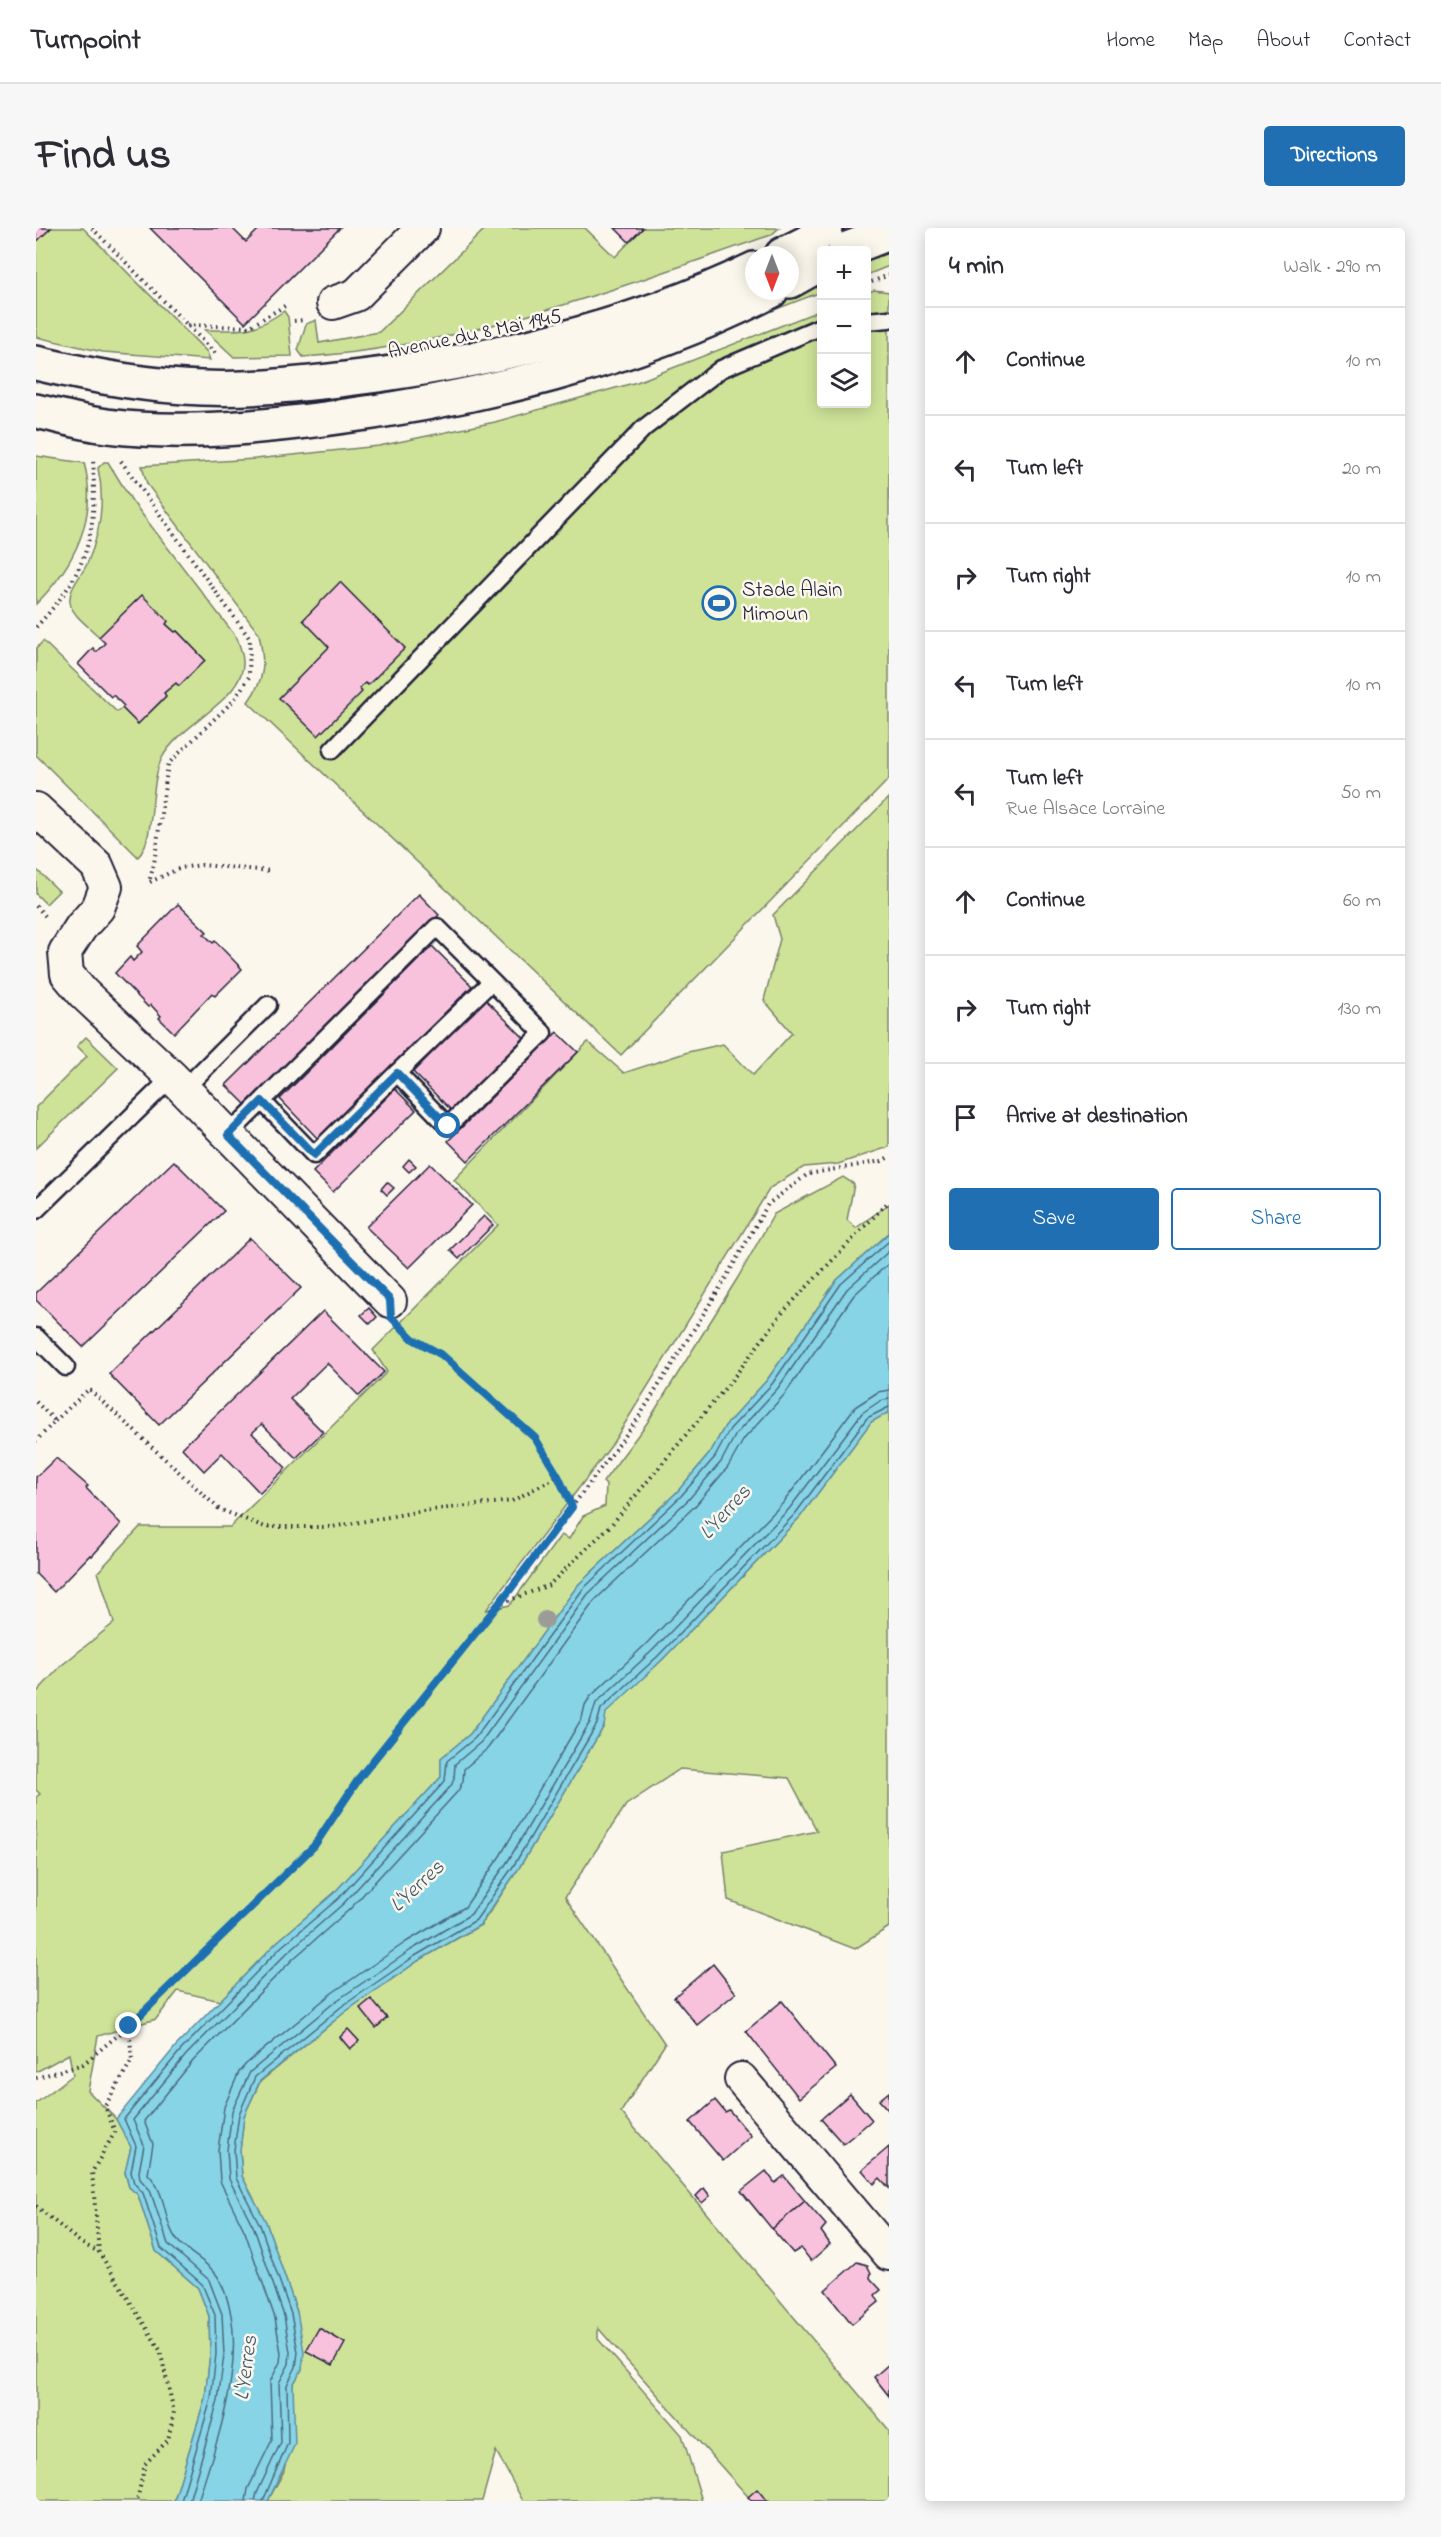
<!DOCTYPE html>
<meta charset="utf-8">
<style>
:root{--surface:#fff;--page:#f7f7f7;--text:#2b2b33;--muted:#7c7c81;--line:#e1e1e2;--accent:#1f6fb2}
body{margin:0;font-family:"Indie Flower",sans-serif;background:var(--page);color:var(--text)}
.controls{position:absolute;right:18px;top:18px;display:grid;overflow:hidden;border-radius:6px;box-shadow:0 3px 15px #0003}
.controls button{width:54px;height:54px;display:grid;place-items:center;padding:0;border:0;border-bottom:2px solid var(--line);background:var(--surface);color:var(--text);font:30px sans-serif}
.compass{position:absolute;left:709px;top:18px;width:54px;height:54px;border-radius:50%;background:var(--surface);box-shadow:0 3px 15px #0003;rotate:180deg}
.stop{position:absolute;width:18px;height:18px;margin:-14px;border:4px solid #1f6fb2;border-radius:50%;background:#fff}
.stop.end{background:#1f6fb2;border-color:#fff;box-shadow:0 2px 6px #0008}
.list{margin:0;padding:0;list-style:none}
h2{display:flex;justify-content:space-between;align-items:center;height:78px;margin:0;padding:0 24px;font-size:26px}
h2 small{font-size:20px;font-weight:400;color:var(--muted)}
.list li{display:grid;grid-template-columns:39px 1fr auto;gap:18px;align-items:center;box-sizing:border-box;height:108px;padding:0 24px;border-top:2px solid var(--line)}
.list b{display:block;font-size:22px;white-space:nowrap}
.list p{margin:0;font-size:20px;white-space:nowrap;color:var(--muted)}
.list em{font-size:20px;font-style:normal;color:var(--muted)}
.actions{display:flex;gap:12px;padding:18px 24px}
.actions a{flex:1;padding:14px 0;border:2px solid var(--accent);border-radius:6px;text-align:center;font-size:21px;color:var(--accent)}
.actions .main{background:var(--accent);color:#fff}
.icon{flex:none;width:33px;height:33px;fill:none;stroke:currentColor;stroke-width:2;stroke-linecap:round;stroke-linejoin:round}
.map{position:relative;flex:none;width:853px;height:2273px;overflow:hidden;border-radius:6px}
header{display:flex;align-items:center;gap:36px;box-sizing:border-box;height:84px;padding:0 30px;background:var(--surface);border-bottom:2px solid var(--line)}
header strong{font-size:28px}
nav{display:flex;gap:33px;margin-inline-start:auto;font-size:21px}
.intro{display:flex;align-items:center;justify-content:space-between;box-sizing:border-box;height:144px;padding:0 36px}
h1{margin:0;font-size:42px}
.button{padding:15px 27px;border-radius:6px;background:var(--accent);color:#fff;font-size:21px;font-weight:700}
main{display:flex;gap:36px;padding:0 36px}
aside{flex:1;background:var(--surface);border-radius:6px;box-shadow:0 3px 15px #0003}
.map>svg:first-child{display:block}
</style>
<header>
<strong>Turnpoint</strong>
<nav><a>Home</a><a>Map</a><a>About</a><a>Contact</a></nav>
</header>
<div class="intro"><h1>Find us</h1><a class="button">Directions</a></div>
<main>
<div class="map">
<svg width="853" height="2273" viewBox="0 0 853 2273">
<rect width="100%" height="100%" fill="#fbf7ec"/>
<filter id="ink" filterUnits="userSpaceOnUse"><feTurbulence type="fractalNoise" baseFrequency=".0167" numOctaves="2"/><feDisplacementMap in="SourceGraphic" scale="12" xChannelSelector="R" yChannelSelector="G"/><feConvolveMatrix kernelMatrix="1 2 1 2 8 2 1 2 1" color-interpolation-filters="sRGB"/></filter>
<g filter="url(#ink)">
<g fill="#cee398" stroke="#78826a" stroke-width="1.5">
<path d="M15 0H47L171 124 174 132 67 124 0 109V14Z"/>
<path d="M450 0H549L579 29 607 0H743L735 7C583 59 429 119 267 129L262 122 270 96 280 92 283 115 343 104Z"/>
<path d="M847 18 853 28V38L831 47V25Z"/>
<path d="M785 48V64L712 92 709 86Z"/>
<path d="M838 62 853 64V551L585 827 212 474C230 449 229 436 223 406L111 256 106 238 219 231 343 218 459 194 601 154 785 82 786 176H830L831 65Z"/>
<path d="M248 83 252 89 256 128 198 129 169 102C207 102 216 105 248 83Z"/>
<path d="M0 228 48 235C63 289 38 338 0 376Z"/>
<path d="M68 234H72L96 273 201 410C205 422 210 434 205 446 195 477 142 499 126 530 113 555 120 611 102 629L0 527V421L7 413 81 484 86 480 102 496 130 469 128 465 140 455 143 458 169 432 141 403 139 404 130 396 132 393 63 409C55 400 35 387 34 374 32 361 46 347 51 336 64 306 69 272 62 240Z"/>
<path d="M853 569V919L802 936 768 939 734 960 575 1218 450 1382 474 1377 525 1307 533 1311 547 1288 569 1278 570 1257 567 1254 611 1195 701 1051 738 986 807 949 818 956 811 992 820 1000 853 976V1005L801 1052 731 1152 689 1198 674 1225 641 1264 542 1357 434 1506 405 1530V1549L298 1665 241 1714 184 1773 142 1763 120 1791 62 1808 52 1863 80 1891 95 1919 89 1945 93 1959 102 1967 120 2023 162 2060 173 2088 174 2126 169 2170 138 2273H0V1875L37 1847 33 1826 0 1844V1569L4 1566 0 1562V1465L26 1437 78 1395 62 1344 104 1299H194L351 1144 337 1122 462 997 418 952 552 814 588 845 652 824 687 816 717 847 756 805 728 772 744 711 737 687Z"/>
<path d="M0 641 23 663 10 676 0 666Z"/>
<path d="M50 809 82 840 0 920V879L51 828 41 818Z"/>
<path d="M853 1184V1699L819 1721 692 1672 687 1623 781 1603 753 1550 644 1541 590 1577 529 1669 629 1816 585 1884 853 2202V2273H716L562 2100V2111L646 2207 666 2273H487L460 2223 446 2273H232L248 2243 257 2185V2157L266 2141 261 2084 230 1994 206 1948 204 1923 208 1888 224 1854 309 1784 382 1733 445 1697 483 1640 568 1498 569 1485 626 1432 764 1289 835 1194Z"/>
</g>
<path fill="#87d4e6" stroke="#5f8da2" stroke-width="1.5" d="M853 1005V1184L835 1194 764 1289 626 1432 570 1485 568 1498 483 1640 444 1697 382 1733 309 1784 224 1853 208 1888 204 1923 206 1948 230 1994 261 2084 268 2124 266 2141 257 2157 259 2216 232 2273H138L169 2170 174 2126 173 2088 162 2060 120 2023 102 1967 93 1959 89 1944 95 1919 80 1891 140 1818 241 1714 298 1665 405 1549V1530L434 1506 542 1357 641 1264 674 1225 689 1198 731 1152 801 1052Z"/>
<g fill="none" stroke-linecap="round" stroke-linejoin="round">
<g stroke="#4a697f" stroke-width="1.5">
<path d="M145 2273 175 2171 180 2126 179 2087 166 2056 125 2020 107 1965 98 1955 95 1944 100 1918 88 1891 145 1822 245 1719 303 1670 409 1553 411 1533 439 1510 547 1361 645 1268 679 1229 694 1201 736 1156 805 1056 853 1013"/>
<path d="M153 2273 182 2173 188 2127 186 2086 173 2052 132 2016 114 1962 104 1951 103 1944 108 1917 97 1892 150 1827 251 1725 308 1675 415 1558 418 1551 419 1536 445 1514 552 1366 652 1272 685 1234 700 1206 742 1160 811 1061 853 1023"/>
<path d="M162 2273C183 2207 218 2115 182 2049 173 2034 152 2026 141 2012 127 1995 132 1966 112 1946L117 1916 108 1893 157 1833 257 1731 314 1681 422 1563 427 1553 428 1541 452 1520 559 1372 659 1278 692 1239 708 1211 749 1166 818 1067 853 1035"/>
<path d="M210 2273 212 2261 236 2212 234 2154 244 2134 245 2125 239 2090 209 2004 184 1953 182 1922 188 1879 203 1844 210 1836 296 1765 370 1714 429 1679 464 1628 546 1490 549 1477 554 1469 610 1416 747 1275 819 1179 842 1164 853 1162"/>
<path d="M219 2273 221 2265 245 2214 243 2155 253 2136 254 2124 248 2088 218 2000 193 1951 191 1922 196 1883 214 1844 300 1773 375 1722 435 1686 472 1633 554 1494 560 1475 617 1422 753 1281 826 1185 844 1173 853 1171"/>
<path d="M227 2273 252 2215 251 2157 260 2139 262 2124 255 2086 224 1997 200 1950 198 1922 203 1886 219 1849 305 1779 379 1728 440 1692 478 1637 561 1496 565 1481 622 1428 759 1286 831 1190 853 1179"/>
</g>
</g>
<g fill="#f8c2dc" stroke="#22223b" stroke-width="1.5">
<path d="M0 0H15L0 14Z"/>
<path d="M114 0H196L210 14 224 0H304L209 95Z"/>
<path d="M579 0H607L593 14Z"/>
<path d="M304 354 369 420 332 457 329 455 323 460 326 464 282 508 243 470 293 419 267 392Z"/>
<path d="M106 367 132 393 130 396 139 404 141 403 169 432 143 458 140 455 128 465 130 468 102 496 86 480 88 478 77 467 75 469 42 436 57 420 60 424 69 415 63 409Z"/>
<path d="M383 666 403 687 210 877 190 857Z"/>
<path d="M142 676 171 704 168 706 177 715 179 713 206 741 179 768 176 765 138 805 123 790 125 788 115 777 112 779 79 745 94 729 97 733 106 724 101 718Z"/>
<path d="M396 718 436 758 282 911 244 871Z"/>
<path d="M449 771 488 810 416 883 377 844Z"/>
<path d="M521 804 542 824 432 933 412 913Z"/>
<path d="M359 861 380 882 297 964 277 944Z"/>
<path d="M373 931 380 938 373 944 367 938Z"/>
<path d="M138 933 188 983 47 1119 0 1072V1065Z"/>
<path d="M394 936 436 977 373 1040 330 999Z"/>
<path d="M351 954 358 960 351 967 345 961Z"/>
<path d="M448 988 457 997 423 1031 414 1022Z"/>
<path d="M214 1010 265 1060 123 1197 73 1146Z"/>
<path d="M333 1080 341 1089 334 1096 325 1087Z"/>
<path d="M287 1083 348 1144 323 1168 291 1135 254 1171 287 1204 260 1230 226 1196 216 1205 250 1240 224 1265 186 1225 168 1243 146 1220Z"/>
<path d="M20 1230 52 1258 50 1260 85 1296 56 1328 54 1327 18 1364 0 1346V1249Z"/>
<path d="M677 1736 700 1765 661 1797 638 1769Z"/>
<path d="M335 1771 351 1790 340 1800 324 1780Z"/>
<path d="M746 1773 800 1840 763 1870 710 1803Z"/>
<path d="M312 1801 323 1813 314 1821 304 1809Z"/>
<path d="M853 1864V1883L843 1872Z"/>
<path d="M814 1866 836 1892 807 1916 785 1891Z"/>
<path d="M679 1872 689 1884 693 1882 715 1908 687 1933 654 1894Z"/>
<path d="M853 1919V1960L844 1950 838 1956 826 1942Z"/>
<path d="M730 1943 739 1955 748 1948 769 1973 736 2001 705 1963Z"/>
<path d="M668 1960 674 1968 666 1975 660 1968Z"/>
<path d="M769 1973 790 1997 785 2003 794 2016 775 2033 765 2020 757 2025 736 2001Z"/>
<path d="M821 2034 831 2037 835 2045 834 2050 845 2062 839 2067 843 2074 816 2096 789 2062Z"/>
<path d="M283 2100 309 2115 297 2137 270 2123Z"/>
<path d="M853 2136V2168L838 2149Z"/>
<path d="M721 2261 731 2273H716L712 2269Z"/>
</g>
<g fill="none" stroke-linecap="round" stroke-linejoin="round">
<g stroke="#22223b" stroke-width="21">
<g id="lane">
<path d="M830 93 853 91"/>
<path d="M296 522 608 200 685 141 786 98"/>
<path d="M361 845 455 754"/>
<path d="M148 861 232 777"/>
<path d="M192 907 401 699 507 805 412 898 361 845 278 927 226 873"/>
<path d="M0 982 136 849"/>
<path d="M0 1109 30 1139"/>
</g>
</g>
<g stroke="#22223b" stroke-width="36">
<g id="street">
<path d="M297 75 320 67 387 0"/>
<path d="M0 581 61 638 70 659 62 680 45 699 29 724 31 746 47 765 136 849 354 1073"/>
<path d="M705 1851 853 2026"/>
</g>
</g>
<g stroke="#22223b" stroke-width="38">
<g id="secondary">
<path d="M809 22 853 5"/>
<path d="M746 27 772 14 790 0"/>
<path d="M754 53 786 35"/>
<path d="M0 135C55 148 109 158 166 160 211 162 258 157 302 152 441 136 592 102 718 41"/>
<path d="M0 183C23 188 47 195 71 198 143 207 217 200 288 191 438 172 600 133 735 63"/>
</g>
</g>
<g stroke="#22223b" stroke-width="4" stroke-dasharray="1.5 4.5" stroke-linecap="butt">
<path d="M56 0 179 125"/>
<path d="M830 56 853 47"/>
<path d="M258 93 268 92"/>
<path d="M151 97 213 99 252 76"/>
<path d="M85 233 214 411 213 449 199 471 132 536 118 636 113 654"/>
<path d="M0 399C53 343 61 306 57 231"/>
<path d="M114 654 144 640 166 637 235 643"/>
<path d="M0 678 12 691"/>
<path d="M367 1101 377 1111 406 1127 499 1210 522 1248 536 1279"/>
<path d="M0 1174 19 1193 0 1213"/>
<path d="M19 1193 53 1161 183 1281 229 1299H296L386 1283 476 1273 522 1248"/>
<path d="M461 1377 513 1357 576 1296 695 1153 747 1084 853 973"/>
<path d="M93 1799 96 1832 69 1878 79 1904 56 1944 63 2024 124 2122 138 2184 132 2212 109 2236 101 2273"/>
<path d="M0 1850 47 1836 93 1798 278 1618 324 1549 473 1363 601 1192 685 1058 732 976 772 946 846 933 853 929"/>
<path d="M0 1978 45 2015 63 2024"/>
</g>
<use href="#lane" stroke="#fbf7ec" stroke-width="16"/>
<use href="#street" stroke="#fbf7ec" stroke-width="32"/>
<use href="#secondary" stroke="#fbf7ec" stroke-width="33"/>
</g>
<circle fill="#9b9c97" cx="509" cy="1392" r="9"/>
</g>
<g fill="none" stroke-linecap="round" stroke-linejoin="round" filter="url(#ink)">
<path stroke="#1f6fb2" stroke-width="8" d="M93 1798 278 1618 324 1549 473 1363 536 1279 522 1248 499 1210 406 1127 377 1111 355 1089 354 1072 192 907 226 873 278 927 361 845 412 898"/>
</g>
<defs>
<g id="stadium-ring" transform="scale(1.725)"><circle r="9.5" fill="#fbf7ec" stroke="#1f6fb2" stroke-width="1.5"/><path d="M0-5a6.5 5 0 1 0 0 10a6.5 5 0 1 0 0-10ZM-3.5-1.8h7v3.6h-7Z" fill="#1f6fb2"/></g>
</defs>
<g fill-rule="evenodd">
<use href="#stadium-ring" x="683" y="375"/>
</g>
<g text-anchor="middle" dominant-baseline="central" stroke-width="5" stroke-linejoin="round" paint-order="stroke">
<g font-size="21" fill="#22223b" stroke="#fbf7ec">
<text transform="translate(439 107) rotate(-12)">Avenue du 8 Mai 1945</text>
</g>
<g font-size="21" fill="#22223b" stroke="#fbf7ec" text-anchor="start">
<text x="706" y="363">Stade Alain<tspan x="706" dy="24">Mimoun</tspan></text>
</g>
<g font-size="22" font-style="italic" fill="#40576e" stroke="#fbf7ec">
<text transform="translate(690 1285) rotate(-48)">L'Yerres</text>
<text transform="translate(382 1659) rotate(-43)">L'Yerres</text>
<text transform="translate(211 2140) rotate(-82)">L'Yerres</text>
</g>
</g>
</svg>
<div class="controls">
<button>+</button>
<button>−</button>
<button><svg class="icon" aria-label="layers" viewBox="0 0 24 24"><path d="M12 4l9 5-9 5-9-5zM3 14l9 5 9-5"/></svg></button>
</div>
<svg class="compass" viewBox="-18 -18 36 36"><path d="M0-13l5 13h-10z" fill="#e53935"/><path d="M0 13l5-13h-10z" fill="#7c7c81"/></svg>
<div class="stop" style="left:412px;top:898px"></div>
<div class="stop end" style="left:93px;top:1798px"></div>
</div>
<aside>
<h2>4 min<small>Walk · 290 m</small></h2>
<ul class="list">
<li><svg class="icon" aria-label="ahead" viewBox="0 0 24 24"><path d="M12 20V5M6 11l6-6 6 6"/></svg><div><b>Continue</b></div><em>10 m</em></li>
<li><svg class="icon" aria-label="left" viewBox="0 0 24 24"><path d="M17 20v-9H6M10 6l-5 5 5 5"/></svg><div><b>Turn left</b></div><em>20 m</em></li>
<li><svg class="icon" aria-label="right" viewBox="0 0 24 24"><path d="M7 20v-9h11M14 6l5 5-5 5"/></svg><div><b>Turn right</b></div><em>10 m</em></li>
<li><svg class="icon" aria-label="left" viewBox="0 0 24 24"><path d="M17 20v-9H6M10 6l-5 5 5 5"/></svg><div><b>Turn left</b></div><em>10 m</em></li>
<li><svg class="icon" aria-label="left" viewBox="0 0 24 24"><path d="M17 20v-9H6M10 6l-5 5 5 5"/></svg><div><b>Turn left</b><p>Rue Alsace Lorraine</p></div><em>50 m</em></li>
<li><svg class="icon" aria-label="ahead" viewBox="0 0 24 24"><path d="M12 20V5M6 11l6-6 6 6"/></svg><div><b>Continue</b></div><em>60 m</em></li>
<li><svg class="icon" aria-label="right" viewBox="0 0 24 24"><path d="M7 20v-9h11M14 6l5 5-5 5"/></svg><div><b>Turn right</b></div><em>130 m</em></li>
<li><svg class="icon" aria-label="arrive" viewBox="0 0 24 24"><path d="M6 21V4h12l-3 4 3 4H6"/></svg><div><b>Arrive at destination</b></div></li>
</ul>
<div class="actions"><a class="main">Save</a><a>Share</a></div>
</aside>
</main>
